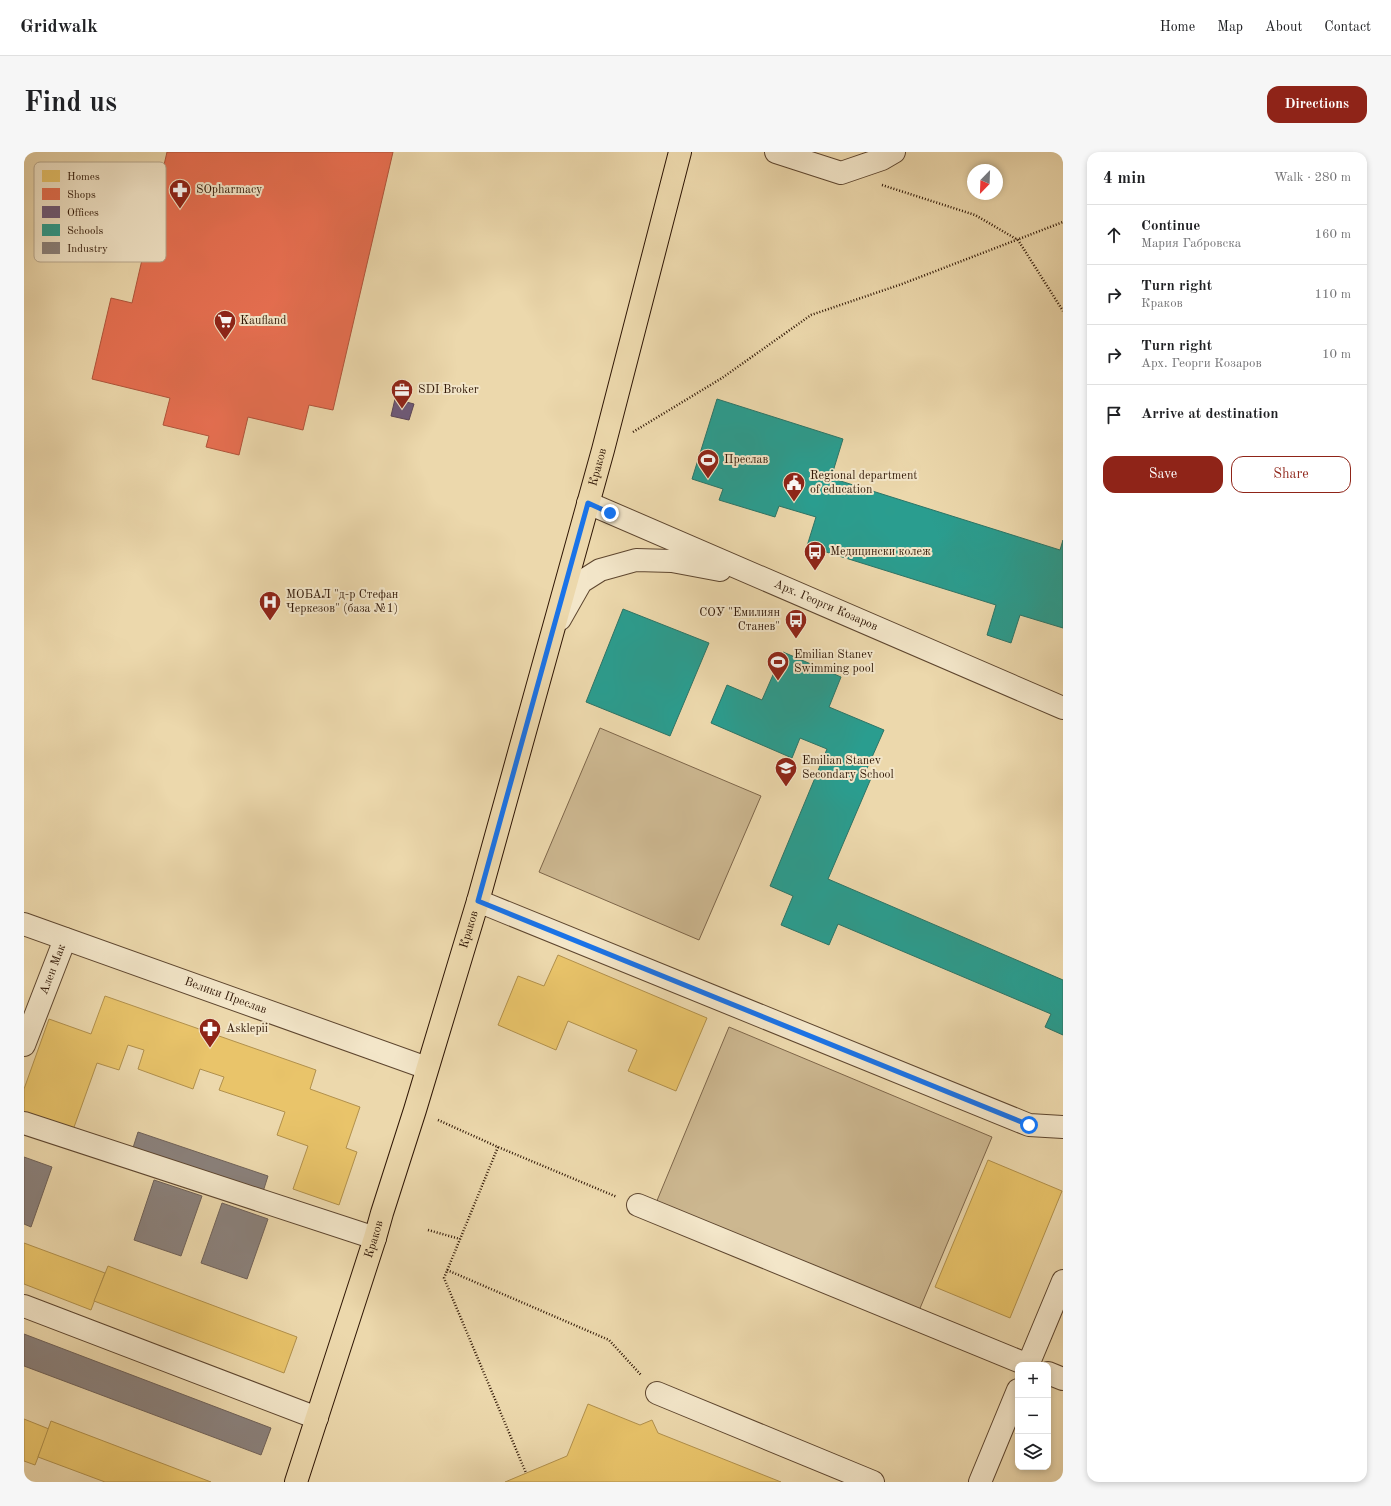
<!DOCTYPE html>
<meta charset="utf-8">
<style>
:root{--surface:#fff;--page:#f6f6f6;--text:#202124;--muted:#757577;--line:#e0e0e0;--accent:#8f2418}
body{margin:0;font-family:"Old Standard TT",serif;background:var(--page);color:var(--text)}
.controls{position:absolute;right:12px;bottom:12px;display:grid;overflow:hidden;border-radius:8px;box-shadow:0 2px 6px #0003}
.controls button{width:36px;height:36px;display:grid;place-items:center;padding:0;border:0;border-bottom:1px solid var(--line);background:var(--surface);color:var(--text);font:20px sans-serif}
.compass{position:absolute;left:943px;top:12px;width:36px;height:36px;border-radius:50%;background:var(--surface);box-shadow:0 2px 6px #0003;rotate:203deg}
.stop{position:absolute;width:12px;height:12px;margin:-9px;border:3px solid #1a73e8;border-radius:50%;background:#fff}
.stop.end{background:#1a73e8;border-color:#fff;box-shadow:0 1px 4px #0008}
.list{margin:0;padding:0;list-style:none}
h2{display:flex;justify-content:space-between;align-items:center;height:52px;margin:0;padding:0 16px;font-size:17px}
h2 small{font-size:13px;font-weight:400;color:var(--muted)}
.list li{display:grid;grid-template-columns:26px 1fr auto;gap:12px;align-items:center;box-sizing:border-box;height:60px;padding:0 16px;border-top:1px solid var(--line)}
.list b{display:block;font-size:15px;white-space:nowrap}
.list p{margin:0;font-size:13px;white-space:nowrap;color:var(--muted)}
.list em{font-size:13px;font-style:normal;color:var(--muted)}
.actions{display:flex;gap:8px;padding:12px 16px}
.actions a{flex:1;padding:9px 0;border:1px solid var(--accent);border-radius:12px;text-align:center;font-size:14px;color:var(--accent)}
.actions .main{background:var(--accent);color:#fff}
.icon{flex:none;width:22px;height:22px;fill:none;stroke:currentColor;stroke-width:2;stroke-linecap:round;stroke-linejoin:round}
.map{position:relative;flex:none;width:1039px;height:1330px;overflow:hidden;border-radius:12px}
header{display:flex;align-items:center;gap:24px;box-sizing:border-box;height:56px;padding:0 20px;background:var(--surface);border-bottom:1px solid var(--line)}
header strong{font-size:19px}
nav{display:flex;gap:22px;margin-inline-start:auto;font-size:14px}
.intro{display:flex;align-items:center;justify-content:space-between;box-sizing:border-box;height:96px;padding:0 24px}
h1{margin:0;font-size:28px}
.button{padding:10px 18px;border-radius:12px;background:var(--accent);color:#fff;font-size:14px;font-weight:700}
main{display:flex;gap:24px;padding:0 24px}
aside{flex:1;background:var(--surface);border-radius:12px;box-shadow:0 2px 6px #0003}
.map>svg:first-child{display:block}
</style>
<header>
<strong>Gridwalk</strong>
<nav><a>Home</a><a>Map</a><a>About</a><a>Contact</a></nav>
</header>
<div class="intro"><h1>Find us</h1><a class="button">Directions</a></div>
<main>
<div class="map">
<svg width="1039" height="1330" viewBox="0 0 1039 1330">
<rect width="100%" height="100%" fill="#ecd8ac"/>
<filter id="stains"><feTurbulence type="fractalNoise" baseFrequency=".005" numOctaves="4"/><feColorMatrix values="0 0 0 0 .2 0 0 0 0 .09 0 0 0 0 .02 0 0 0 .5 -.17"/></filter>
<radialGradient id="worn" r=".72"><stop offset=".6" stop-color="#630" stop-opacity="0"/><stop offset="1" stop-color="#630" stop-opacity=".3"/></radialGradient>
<g fill="#ccb790" stroke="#7e664a">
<path d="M576 576 737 644 675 788 515 720Z"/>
<path d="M705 875 968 985 894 1161 632 1051Z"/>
</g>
<g fill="#e9c46a" stroke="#b1904c">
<path d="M534 803 683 866 652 939 604 919 613 898 544 869 532 898 474 873 494 824 520 834Z"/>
<path d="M81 844 292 918 286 937 336 955 322 996 333 1000 315 1053 269 1037 284 994 253 983 261 960 195 938 200 925 176 917 169 937 114 917 120 898 104 893 95 918 73 911 49 978 0 960V937L25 867 67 882Z"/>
<path d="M964 1008 1038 1039 986 1166 911 1135Z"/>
<path d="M0 1091 81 1121 67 1158 0 1132Z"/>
<path d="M84 1114 273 1185 260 1221 70 1149Z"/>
<path d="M564 1252 616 1273 628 1268 634 1281 757 1330H481L543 1304Z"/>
<path d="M0 1267 25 1277 11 1313 0 1309Z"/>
<path d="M27 1269 187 1330H81L14 1305Z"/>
</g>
<path fill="#e76f51" stroke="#b0543a" d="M143 0H369L309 258 285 253 279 278 224 265 215 303 182 295 185 284 139 273 146 246 68 227 87 146 108 151Z"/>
<path fill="#6d597a" stroke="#5a4557" d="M371 247 390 252 385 268 367 264Z"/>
<g fill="#2a9d8f" stroke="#2c7466">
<path d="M693 247 819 287 807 326 1036 398 1039 388V476L996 463 987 491 963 483 972 453 783 394 792 365 755 354 751 365 695 348 699 337 668 327Z"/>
<path d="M599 457 685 491 646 584 562 550Z"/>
<path d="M759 500 817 525 805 555 860 578 841 621 848 624 804 727 1039 828V883L1021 875 1027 862 814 772 805 793 757 773 769 744 746 734 803 597 776 586 768 606 687 571 703 533 738 548Z"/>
</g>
<g fill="#8a817c" stroke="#6f6158">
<path d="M114 980 244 1024 237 1046 107 1002Z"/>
<path d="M0 1005 28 1015 7 1075 0 1072Z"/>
<path d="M130 1028 178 1044 157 1104 110 1088Z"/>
<path d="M198 1051 244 1067 223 1127 177 1111Z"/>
<path d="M0 1182 247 1276 237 1303 0 1214Z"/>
</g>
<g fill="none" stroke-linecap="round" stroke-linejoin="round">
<g stroke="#5e462f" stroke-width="24">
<g id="minor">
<path d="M752 0 817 21 858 7 870 0"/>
<path id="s1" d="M564 351 1039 556"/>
<path d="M536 467 557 430 576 418 612 408 648 409 696 418"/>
<path d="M454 749 1005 973 1039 975"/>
<path id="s2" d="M0 772 403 916"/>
<path id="s3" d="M0 893 41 787"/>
<path d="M0 971 351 1086"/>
<path d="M614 1053 1004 1213"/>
<path d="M0 1154 293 1266"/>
<path d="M1004 1213 1039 1129"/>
<path d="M1024 1221 1039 1227"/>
<path d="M633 1241 849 1330"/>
<path d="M956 1330 994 1238"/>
</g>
</g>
<g stroke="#2f1605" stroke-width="24">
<g id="major">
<path id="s4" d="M272 1330 351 1086 358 1061 391 958 454 749 579 298 656 0"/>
</g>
</g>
<g stroke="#2f1605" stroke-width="2.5" stroke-dasharray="1 2" stroke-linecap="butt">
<path d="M858 33 951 63 994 88 1039 159"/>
<path d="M609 280 698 226 787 163 878 132 1039 70"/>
<path d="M414 968 474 995 593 1045"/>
<path d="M474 995 420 1126 502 1321"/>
<path d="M404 1078 436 1087"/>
<path d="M423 1118 585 1188 617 1223"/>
</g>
<use href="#minor" stroke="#f3e6c9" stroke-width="22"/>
<use href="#major" stroke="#ecd8ac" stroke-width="22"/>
</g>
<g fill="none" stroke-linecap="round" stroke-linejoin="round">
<path stroke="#1a73e8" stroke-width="5" d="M586 361 564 351 454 749 1005 973"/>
</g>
<defs>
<g id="pharmacy-pin" transform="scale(1.15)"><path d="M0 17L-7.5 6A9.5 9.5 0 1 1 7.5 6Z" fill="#8f2418" stroke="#f3e6c9"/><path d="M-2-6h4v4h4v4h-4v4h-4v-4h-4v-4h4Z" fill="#fff"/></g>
<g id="supermarket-pin" transform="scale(1.15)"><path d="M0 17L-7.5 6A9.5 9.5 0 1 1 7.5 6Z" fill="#8f2418" stroke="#f3e6c9"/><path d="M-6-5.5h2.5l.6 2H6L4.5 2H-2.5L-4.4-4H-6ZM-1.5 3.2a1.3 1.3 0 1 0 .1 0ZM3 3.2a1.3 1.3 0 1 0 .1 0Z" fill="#fff"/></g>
<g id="office-pin" transform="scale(1.15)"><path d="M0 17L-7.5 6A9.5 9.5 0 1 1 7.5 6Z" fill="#8f2418" stroke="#f3e6c9"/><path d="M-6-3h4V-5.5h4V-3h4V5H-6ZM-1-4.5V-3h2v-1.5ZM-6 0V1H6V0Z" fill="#fff"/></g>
<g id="stadium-pin" transform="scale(1.15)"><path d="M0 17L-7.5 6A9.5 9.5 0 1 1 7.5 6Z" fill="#8f2418" stroke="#f3e6c9"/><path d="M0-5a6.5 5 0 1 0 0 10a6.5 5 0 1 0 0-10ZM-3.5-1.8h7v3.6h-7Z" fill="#fff"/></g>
<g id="civic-pin" transform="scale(1.15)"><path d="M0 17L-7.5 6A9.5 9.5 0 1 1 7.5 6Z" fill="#8f2418" stroke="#f3e6c9"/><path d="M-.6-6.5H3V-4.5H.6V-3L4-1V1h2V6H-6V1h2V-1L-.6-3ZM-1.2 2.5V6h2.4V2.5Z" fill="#fff"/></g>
<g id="bus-pin" transform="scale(1.15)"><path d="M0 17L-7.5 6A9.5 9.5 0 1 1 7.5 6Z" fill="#8f2418" stroke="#f3e6c9"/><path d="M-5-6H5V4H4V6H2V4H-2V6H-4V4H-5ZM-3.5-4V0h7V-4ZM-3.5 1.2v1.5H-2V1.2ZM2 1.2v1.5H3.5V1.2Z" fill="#fff"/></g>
<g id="hospital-pin" transform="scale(1.15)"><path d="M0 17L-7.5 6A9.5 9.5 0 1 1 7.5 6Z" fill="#8f2418" stroke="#f3e6c9"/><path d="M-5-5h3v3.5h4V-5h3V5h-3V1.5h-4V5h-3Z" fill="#fff"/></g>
<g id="school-pin" transform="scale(1.15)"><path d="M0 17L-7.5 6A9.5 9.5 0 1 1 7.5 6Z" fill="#8f2418" stroke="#f3e6c9"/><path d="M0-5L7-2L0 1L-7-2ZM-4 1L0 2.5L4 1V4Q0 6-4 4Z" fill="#fff"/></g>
</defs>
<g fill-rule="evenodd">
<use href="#pharmacy-pin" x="156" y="38"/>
<use href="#supermarket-pin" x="201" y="169"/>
<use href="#office-pin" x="378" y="238"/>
<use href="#stadium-pin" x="684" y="308"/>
<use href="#civic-pin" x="770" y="331"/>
<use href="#bus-pin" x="791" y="400"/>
<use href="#hospital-pin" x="246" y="450"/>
<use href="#bus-pin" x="772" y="468"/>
<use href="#stadium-pin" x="754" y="510"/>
<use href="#school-pin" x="762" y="616"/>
<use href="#pharmacy-pin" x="186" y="877"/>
</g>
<g text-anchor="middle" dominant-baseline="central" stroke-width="4" stroke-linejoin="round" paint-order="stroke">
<g font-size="12" fill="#2f1605" stroke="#f3e6c9" text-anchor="start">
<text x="172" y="38">SOpharmacy</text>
<text x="216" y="169">Kaufland</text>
<text x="394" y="238">SDI Broker</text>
<text x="700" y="308">Преслав</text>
<text x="786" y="324">Regional department<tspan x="786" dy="14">of education</tspan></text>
<text x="806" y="400">Медицински колеж</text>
<text x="262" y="443">МОБАЛ "д-р Стефан<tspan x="262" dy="14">Черкезов" (база №1)</tspan></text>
<text x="756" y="461" text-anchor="end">СОУ "Емилиян<tspan x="756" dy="14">Станев"</tspan></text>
<text x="770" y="503">Emilian Stanev<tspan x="770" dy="14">Swimming pool</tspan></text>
<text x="778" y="609">Emilian Stanev<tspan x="778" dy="14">Secondary School</tspan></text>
<text x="202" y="877">Asklepii</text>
</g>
<g font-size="12" fill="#2f1605" stroke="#f3e6c9">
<text stroke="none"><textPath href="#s4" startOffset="1059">Краков</textPath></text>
<text stroke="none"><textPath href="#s1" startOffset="259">Арх. Георги Козаров</textPath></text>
<text stroke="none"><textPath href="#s4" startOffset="579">Краков</textPath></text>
<text stroke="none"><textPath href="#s3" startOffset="81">Ален Мак</textPath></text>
<text stroke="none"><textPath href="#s2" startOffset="214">Велики Преслав</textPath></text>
<text stroke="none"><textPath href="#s4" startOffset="255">Краков</textPath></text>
</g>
</g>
<rect x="10" y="10" width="132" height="100" rx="6" fill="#f3e6c9" stroke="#b8a88e" stroke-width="1"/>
<rect x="18" y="18" width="18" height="12" fill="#e9c46a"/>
<rect x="18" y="36" width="18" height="12" fill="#e76f51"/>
<rect x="18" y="54" width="18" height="12" fill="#6d597a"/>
<rect x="18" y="72" width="18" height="12" fill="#2a9d8f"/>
<rect x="18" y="90" width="18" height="12" fill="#8a817c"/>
<g font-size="11" fill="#2f1605">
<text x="43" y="28">Homes</text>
<text x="43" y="46">Shops</text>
<text x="43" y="64">Offices</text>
<text x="43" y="82">Schools</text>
<text x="43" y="100">Industry</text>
</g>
<rect width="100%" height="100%" filter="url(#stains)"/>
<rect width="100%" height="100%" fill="url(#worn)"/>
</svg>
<div class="controls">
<button>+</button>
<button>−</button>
<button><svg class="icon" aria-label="layers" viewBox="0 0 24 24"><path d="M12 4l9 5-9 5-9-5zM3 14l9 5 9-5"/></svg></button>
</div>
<svg class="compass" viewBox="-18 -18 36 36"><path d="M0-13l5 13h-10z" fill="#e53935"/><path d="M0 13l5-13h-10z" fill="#757577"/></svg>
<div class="stop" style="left:1005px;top:973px"></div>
<div class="stop end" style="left:586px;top:361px"></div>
</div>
<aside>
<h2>4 min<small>Walk · 280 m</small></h2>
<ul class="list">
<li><svg class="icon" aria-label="ahead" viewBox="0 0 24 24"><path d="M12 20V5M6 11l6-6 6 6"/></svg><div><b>Continue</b><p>Мария Габровска</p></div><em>160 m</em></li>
<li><svg class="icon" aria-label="right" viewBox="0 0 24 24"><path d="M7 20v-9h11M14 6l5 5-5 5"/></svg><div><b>Turn right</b><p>Краков</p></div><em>110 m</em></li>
<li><svg class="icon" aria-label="right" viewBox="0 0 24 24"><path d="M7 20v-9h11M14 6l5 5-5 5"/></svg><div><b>Turn right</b><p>Арх. Георги Козаров</p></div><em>10 m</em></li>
<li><svg class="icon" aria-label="arrive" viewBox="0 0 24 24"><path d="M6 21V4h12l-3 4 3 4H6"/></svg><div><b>Arrive at destination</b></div></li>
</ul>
<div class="actions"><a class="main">Save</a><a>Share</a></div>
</aside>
</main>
